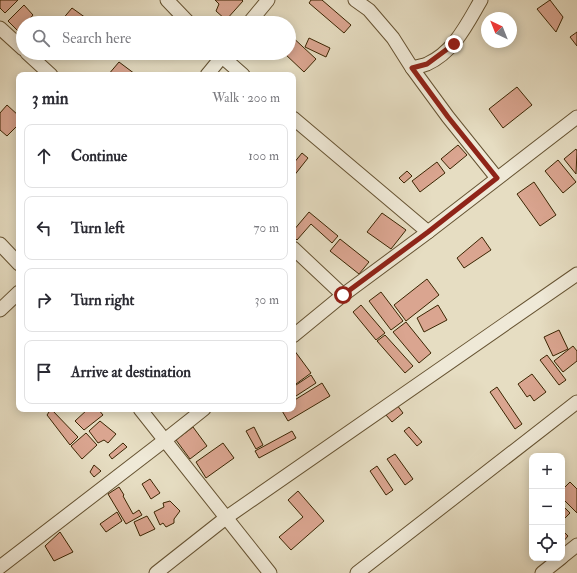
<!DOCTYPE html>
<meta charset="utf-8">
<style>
:root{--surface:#fff;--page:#f2f2f3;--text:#2b2b33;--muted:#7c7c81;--line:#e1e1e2}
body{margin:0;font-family:"IM FELL Double Pica",serif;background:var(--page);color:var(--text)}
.controls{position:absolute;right:12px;bottom:12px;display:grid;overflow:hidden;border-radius:8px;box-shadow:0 2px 10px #0003}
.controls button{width:36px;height:36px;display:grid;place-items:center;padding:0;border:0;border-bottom:1px solid var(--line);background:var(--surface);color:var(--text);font:20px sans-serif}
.compass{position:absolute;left:481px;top:12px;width:36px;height:36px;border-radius:50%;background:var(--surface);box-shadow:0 2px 10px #0003;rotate:317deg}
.stop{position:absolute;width:12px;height:12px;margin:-9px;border:3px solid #8f2418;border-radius:50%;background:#fff}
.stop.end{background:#8f2418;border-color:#fff;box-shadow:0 1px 4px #0008}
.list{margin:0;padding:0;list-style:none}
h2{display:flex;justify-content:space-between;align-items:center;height:52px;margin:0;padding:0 16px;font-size:17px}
h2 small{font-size:13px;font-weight:400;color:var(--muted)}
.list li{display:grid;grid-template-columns:26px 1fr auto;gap:12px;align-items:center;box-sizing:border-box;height:64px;margin:0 8px 8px;padding:0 8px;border:1px solid var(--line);border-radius:8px}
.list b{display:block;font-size:15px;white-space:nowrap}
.list em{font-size:13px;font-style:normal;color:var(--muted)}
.icon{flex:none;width:22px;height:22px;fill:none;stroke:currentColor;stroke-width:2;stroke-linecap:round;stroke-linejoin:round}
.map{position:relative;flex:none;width:577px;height:573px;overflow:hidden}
.search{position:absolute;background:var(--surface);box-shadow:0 2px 10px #0003;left:16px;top:16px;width:280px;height:44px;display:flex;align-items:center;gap:10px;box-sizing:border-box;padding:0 14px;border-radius:22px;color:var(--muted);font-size:15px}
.panel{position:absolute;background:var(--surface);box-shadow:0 2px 10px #0003;left:16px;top:72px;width:280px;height:340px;border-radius:8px}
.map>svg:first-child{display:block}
</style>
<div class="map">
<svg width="577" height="573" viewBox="0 0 577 573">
<rect width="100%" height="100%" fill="#e6ddc2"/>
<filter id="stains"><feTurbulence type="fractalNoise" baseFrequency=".005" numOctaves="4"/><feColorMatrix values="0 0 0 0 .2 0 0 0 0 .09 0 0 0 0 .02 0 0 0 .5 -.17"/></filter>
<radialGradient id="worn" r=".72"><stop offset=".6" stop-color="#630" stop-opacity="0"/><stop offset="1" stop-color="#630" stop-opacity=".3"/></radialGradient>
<g fill="#daa590" stroke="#3b2502">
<path d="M0 0H18L5 13 0 8Z"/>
<path d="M215 0H242L243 1 226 20 216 11 219 4Z"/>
<path d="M311 0H322L351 25 344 33 309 3Z"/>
<path d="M550 0 563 17 556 32 537 9Z"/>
<path d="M24 5 33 15 26 23H23V26L18 31 8 21Z"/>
<path d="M72 8 86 18 81 23H64L61 21Z"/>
<path d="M577 32V46L570 37Z"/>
<path d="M289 34 316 59 304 72 284 53H289Z"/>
<path d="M309 38 330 48 326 57 305 47Z"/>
<path d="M119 62 135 74 108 75Z"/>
<path d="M517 87 532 105 503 128 489 109Z"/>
<path d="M7 105 19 116V124L7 136 0 130V113Z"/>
<path d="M458 145 467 155 450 169 441 159Z"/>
<path d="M576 149 577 151 576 174 564 159Z"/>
<path d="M302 153 308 158 293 177V164Z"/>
<path d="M558 160 576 182 563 193 545 171Z"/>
<path d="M437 162 445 173 420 192 412 181Z"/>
<path d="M407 171 412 176 404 183 399 178Z"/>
<path d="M534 182 556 215 540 226 517 194Z"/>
<path d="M309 212 338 236 332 243 311 224 297 240 293 236V231Z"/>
<path d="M382 213 406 230 391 249 367 232Z"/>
<path d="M482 237 491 250 464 268 457 258Z"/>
<path d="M340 239 369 262 359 274 330 251Z"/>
<path d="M427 279 439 295 406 321 394 305Z"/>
<path d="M381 292 403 321 391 330 369 301Z"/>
<path d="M361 305 385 333 376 340 353 312Z"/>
<path d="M438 305 447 320 424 332 417 318Z"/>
<path d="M406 322 431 353 419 363 393 332Z"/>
<path d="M559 330 568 349 553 356 544 337Z"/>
<path d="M385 335 413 366 405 373 377 341Z"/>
<path d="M573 346 577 351V361L563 372 554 361Z"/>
<path d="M294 350 311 373 296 384 293 380V351Z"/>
<path d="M547 355 566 380 559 385 540 360Z"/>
<path d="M532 374 546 392 534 401 530 395 527 397 518 384Z"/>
<path d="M311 375 316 383 296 396 293 392V387Z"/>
<path d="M322 383 330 396 288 421 281 409H293V401Z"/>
<path d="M497 387 522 424 515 429 490 392Z"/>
<path d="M397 405 403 413 392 422 386 415Z"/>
<path d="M51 409 78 437 70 445 47 415Z"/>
<path d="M88 409H98L103 415 84 430 75 421Z"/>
<path d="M100 421 116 434 108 443 104 440 98 443 89 431Z"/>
<path d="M193 427 207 446 190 459 176 440Z"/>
<path d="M254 427 263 445 256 449 246 431Z"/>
<path d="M409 427 422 442 417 446 404 431Z"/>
<path d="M292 431 296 438 259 458 255 451Z"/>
<path d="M86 433 97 445 82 459 71 446Z"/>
<path d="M123 443 127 447 112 459 109 455Z"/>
<path d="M223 443 234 458 206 478 196 462Z"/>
<path d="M395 454 413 479 405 485 387 459Z"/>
<path d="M94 465 101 471 94 477 90 472Z"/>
<path d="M377 466 393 490 386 495 370 471Z"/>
<path d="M150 479 160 493 151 499 142 484Z"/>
<path d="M570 482 577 489V513L562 498V490Z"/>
<path d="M119 487 124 495 123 496 133 514 139 510 142 515 126 524 108 494Z"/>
<path d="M298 491 324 521 291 550 279 537 303 517 288 500Z"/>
<path d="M170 501 180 511 174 519V523L166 527 163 523 160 525 154 512 164 507 163 503Z"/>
<path d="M562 505 570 513 562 521Z"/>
<path d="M117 512 122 521 106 532 100 524Z"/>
<path d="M147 516 155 529 140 536 134 522Z"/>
<path d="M562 530 568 536 562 543Z"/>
<path d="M60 532 73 552 54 561 45 546Z"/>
</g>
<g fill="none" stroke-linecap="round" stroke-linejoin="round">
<g stroke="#665332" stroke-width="15">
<g id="minor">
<path d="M167 0 189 23"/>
<path d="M355 0 369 10 393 38 412 68 448 117 497 178"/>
<path d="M249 23 268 0"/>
<path d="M0 28 23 49"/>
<path d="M27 53 51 75"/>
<path d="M218 53 243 75"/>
<path d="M412 68C416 67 422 66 427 64 454 52 467 24 481 0"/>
<path d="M207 75 225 53"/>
<path d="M293 118 428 232"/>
<path d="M0 244 19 264"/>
<path d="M293 248 343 295"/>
<path d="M0 310 19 292"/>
<path d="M293 336 343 295 428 232 577 117"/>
<path d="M140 409 270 573"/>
<path d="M562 557 577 545"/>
<path d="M0 567 165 440 204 409"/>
<path d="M156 573 227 517 577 274"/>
<path d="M357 573 577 402"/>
<path d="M542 573 561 558"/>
</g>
</g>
<use href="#minor" stroke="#efe9d7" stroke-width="13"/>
</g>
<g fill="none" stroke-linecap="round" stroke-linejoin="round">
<path stroke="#8f2418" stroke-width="5" d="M343 295 428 232 497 178 448 117 412 68 427 64 454 44"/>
</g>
<rect width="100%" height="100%" filter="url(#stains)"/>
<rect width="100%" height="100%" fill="url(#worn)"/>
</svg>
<div class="controls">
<button>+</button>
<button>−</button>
<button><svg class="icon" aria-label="locate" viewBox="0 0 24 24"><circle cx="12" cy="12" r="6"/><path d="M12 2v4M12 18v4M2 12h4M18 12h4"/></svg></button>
</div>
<svg class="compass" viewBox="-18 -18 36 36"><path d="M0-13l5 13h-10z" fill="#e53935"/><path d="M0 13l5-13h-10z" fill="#7c7c81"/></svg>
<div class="stop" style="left:343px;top:295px"></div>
<div class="stop end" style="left:454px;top:44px"></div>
<div class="search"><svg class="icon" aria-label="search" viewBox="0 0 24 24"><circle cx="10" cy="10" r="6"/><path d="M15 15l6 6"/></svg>Search here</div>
<section class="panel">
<h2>3 min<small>Walk · 200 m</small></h2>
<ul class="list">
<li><svg class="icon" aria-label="ahead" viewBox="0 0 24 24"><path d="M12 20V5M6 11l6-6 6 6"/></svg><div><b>Continue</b></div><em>100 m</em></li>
<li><svg class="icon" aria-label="left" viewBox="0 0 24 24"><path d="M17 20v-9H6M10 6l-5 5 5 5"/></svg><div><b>Turn left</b></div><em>70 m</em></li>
<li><svg class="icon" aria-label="right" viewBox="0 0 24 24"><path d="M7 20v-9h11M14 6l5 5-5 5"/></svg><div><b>Turn right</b></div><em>30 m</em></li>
<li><svg class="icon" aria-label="arrive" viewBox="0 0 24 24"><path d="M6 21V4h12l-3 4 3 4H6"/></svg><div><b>Arrive at destination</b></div></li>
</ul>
</section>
</div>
